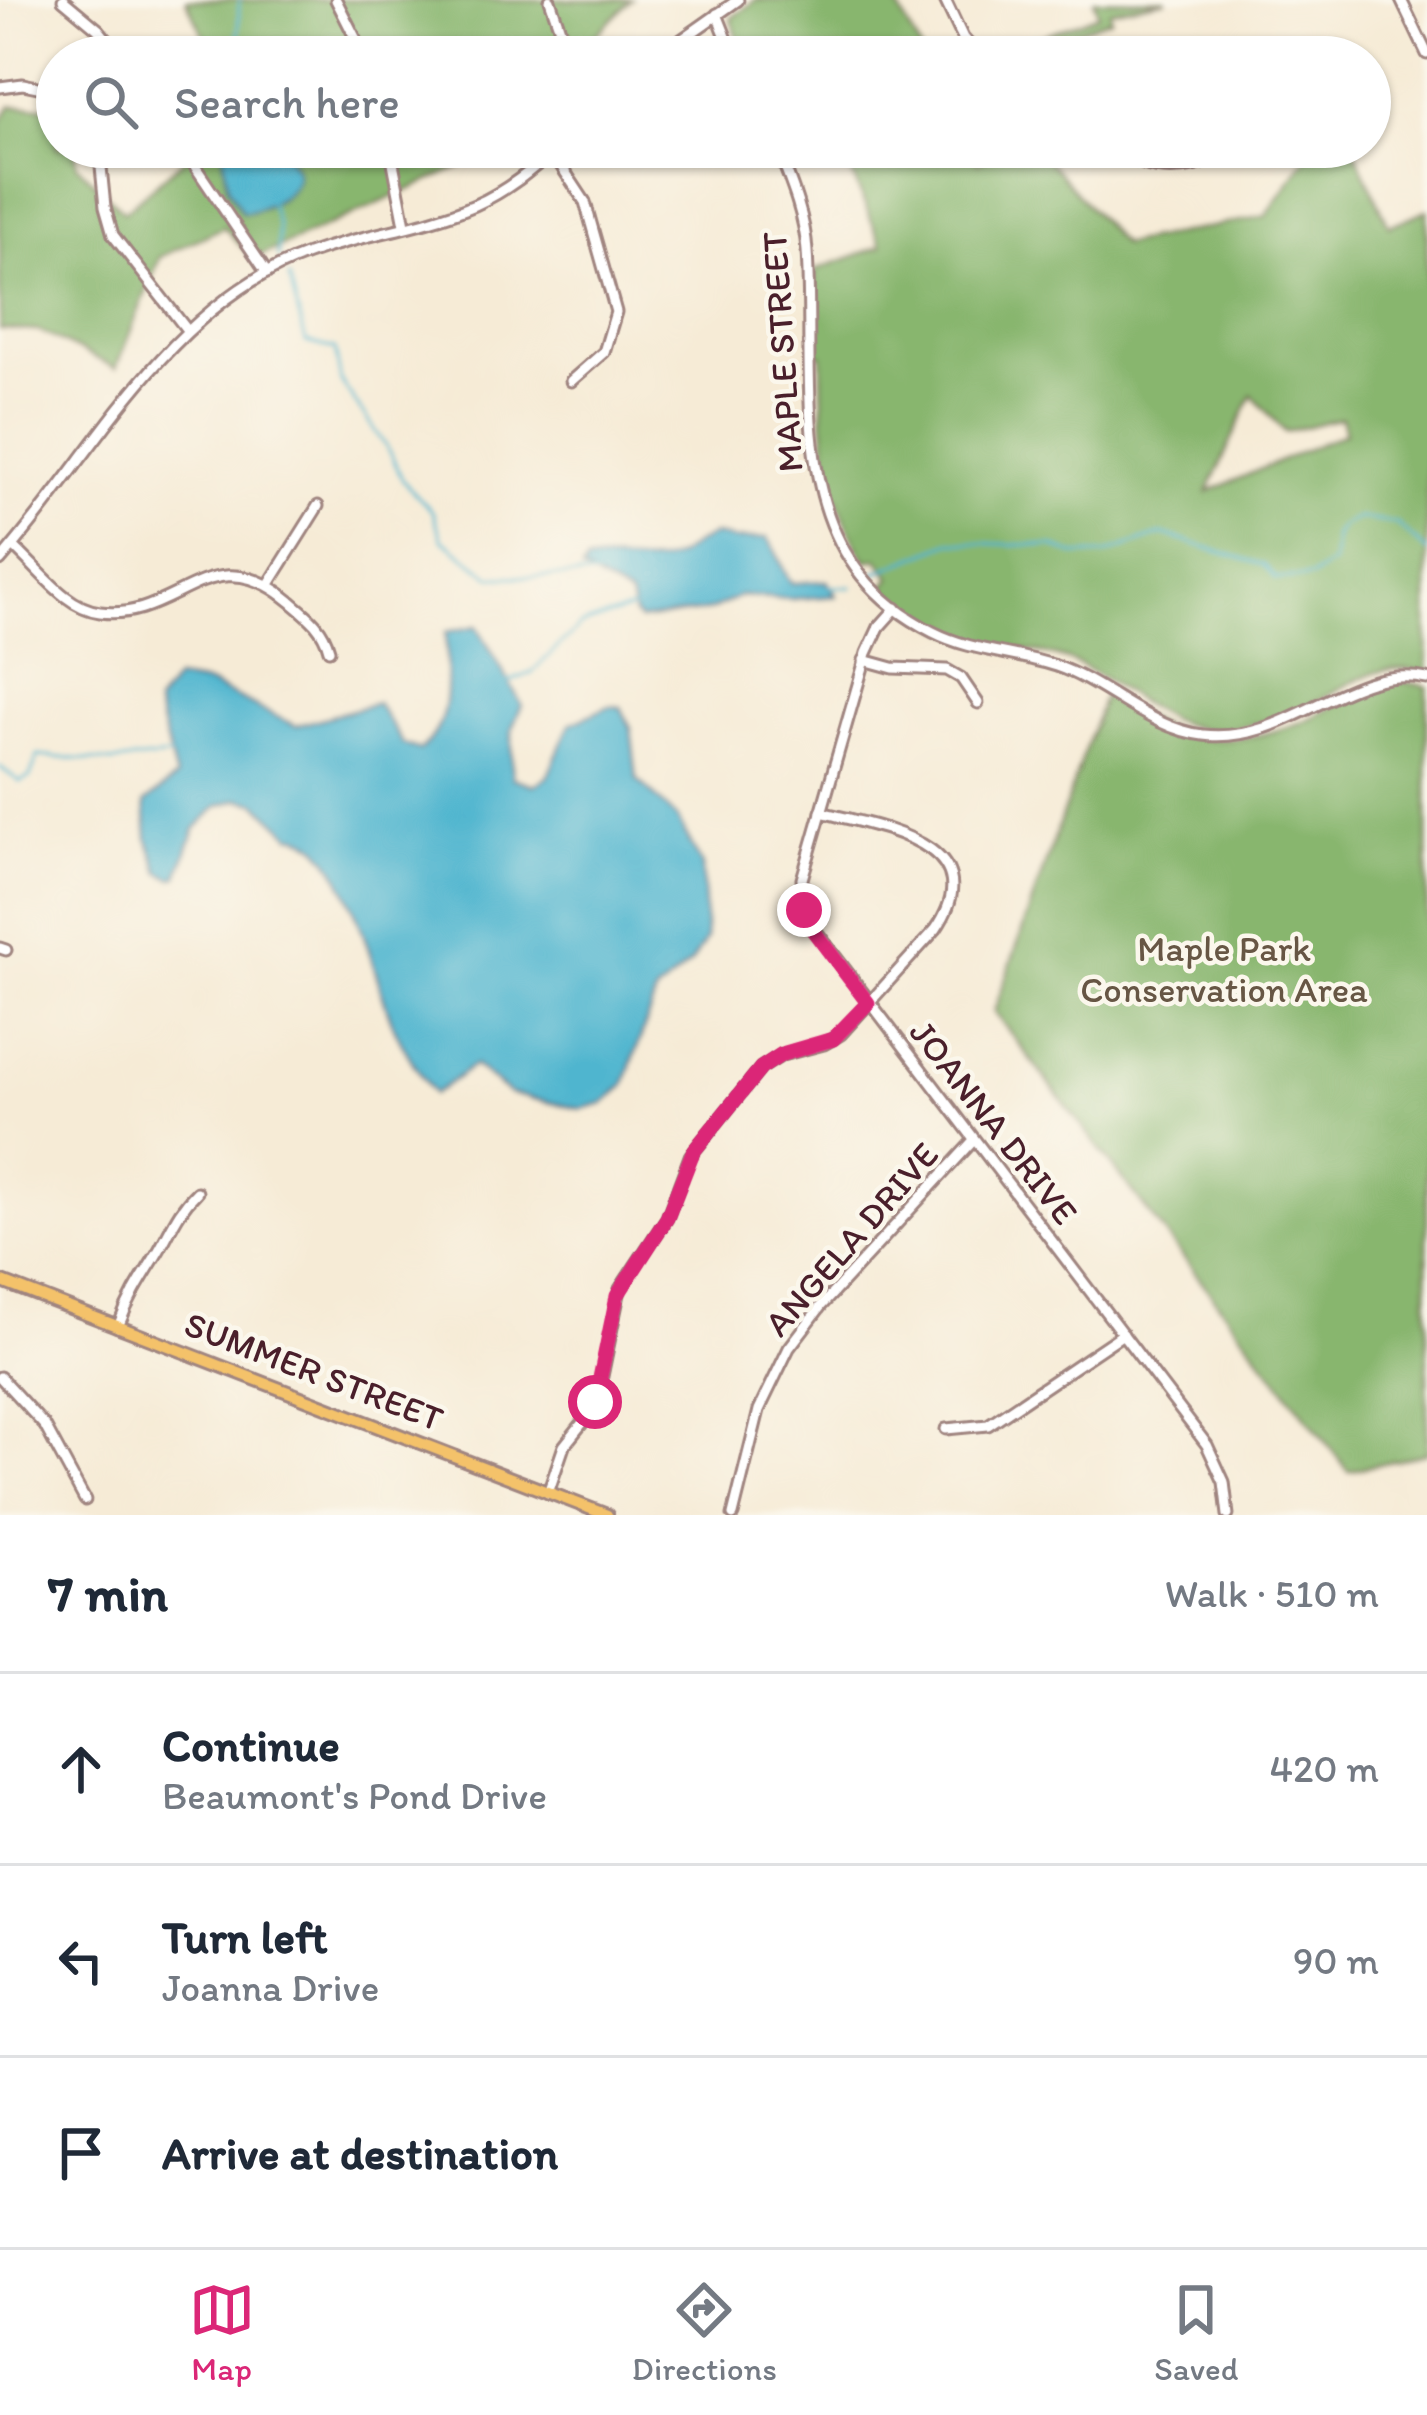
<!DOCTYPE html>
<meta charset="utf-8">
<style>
:root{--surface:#fff;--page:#f2f2f3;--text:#1f2937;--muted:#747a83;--line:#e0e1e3;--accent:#db2777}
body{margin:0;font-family:Itim,sans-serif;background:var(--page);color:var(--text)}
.stop{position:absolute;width:36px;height:36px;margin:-27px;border:9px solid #db2777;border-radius:50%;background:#fff}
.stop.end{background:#db2777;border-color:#fff;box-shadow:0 3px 12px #0008}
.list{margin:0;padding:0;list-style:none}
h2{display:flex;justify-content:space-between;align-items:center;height:156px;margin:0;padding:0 48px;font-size:51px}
h2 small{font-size:39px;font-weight:400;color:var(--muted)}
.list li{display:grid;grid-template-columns:78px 1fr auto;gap:36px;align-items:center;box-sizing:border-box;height:192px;padding:0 48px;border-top:3px solid var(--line)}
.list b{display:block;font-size:45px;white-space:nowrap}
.list p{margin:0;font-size:39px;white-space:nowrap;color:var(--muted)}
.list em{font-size:39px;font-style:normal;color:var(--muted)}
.icon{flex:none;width:66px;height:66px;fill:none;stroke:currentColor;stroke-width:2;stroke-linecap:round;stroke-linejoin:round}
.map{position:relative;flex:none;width:1427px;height:1515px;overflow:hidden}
.search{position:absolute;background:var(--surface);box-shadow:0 3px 9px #0004;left:36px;right:36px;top:36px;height:132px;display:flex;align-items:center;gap:30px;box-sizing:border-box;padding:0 42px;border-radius:66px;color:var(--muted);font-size:45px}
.sheet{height:732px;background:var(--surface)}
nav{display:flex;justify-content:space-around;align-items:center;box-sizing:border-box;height:168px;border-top:3px solid var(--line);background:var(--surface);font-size:33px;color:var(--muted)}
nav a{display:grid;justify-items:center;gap:6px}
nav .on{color:var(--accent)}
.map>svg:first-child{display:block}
</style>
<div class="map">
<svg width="1427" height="1515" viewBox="0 0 1427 1515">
<rect width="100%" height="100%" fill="#fbf7ec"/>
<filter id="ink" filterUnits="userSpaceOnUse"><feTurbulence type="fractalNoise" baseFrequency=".00833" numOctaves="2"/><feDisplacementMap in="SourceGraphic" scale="24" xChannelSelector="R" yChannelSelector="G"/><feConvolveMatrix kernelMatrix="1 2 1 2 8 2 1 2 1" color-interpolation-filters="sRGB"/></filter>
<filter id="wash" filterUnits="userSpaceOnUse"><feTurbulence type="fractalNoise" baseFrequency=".004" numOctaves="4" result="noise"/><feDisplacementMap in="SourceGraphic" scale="48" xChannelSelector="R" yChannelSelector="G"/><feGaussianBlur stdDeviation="2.7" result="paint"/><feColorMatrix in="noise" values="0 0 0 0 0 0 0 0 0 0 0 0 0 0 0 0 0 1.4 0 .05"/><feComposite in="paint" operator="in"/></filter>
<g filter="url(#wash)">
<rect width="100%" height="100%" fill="#f6ebd6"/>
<g fill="#88b66e" stroke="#696a4c" stroke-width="3" fill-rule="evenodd">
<path d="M186 0H631L574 57H215Z"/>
<path d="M756 0H895L924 57H744L731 18Z"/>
<path d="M1094 0H1167L1110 11 1111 19 1015 52 1013 47 1099 14Z"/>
<path d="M11 106 57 107V147H75L77 165 124 212 198 147H483L465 165 253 259 224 227 160 257 116 368 39 331 0 329V122Z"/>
<path d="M841 147H969L978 163 1005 147H1036L1122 245 1266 216 1313 147H1353L1389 226 1427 210V673C1378 658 1343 689 1300 710 1280 719 1252 725 1230 729 1171 739 1122 683 1075 663 1049 652 1022 651 995 645 951 637 916 616 883 587L891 578 878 559 866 561C825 495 821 431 822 355L815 354V270L882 246ZM1252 395 1285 432 1341 418 1345 433 1208 492Z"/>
<path d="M1393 680 1427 686V1453L1348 1471 994 1012 1104 695C1180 737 1211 755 1299 723 1332 711 1358 688 1393 680Z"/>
</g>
<g fill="#50b5cf" stroke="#4d6a7d" stroke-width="3">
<path d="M222 147H281C285 154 296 165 297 173 299 195 260 212 242 213L228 188Z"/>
<path d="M715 535 733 540 767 538C780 552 780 570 792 583L827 581 836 596 792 599 740 596 711 610 640 620 634 615 630 597 582 570 586 563C613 555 647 570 673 558 689 551 697 539 715 535Z"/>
<path d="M477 626 522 705 512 728V778L534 785 547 777 570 724 610 706 621 707 631 728 637 779 677 818 702 865 706 939 691 963 656 993 624 1086 604 1103 581 1109 510 1094 474 1065 434 1094C418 1071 403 1049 392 1022 375 980 346 836 291 835L257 803 238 799 218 806 195 829 178 876 173 878 160 872 148 839 145 803 176 778 156 704 175 679 208 684 296 726 377 703 403 744 420 750C455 722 445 673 446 632Z"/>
</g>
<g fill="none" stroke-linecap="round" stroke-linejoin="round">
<g stroke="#50b5cf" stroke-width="3">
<path d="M239 0 238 41 243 57"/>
<path d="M270 203 278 226V257"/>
<path d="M289 278 306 342 335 349 341 382 391 454 403 481 433 512 442 539 492 577 596 576"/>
<path d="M874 574 951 542 1053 546 1074 555 1106 554 1162 534 1264 565 1276 579 1312 577 1333 562 1335 535 1341 526 1358 518 1397 524 1427 551"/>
<path d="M827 587H851"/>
<path d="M509 682 531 673 581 625 632 609"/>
<path d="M0 767 20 782 30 777 38 756 113 762 170 756"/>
</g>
</g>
</g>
<g filter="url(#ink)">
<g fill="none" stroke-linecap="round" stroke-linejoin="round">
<g stroke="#a08580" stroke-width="15">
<g id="minor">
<path d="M63 0 99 30 121 57"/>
<path d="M336 0 365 57"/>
<path d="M550 0 564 41 575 57"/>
<path d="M945 0 963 38 980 57"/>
<path d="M1401 0 1427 54"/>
<path d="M717 14 734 57"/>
<path d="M657 57 738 0"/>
<path d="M1161 57 1192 51 1220 57"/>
<path d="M0 87 23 84 57 91"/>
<path d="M99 147 105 207 113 235 187 330"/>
<path d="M182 147 267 273"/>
<path d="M390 147 405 225"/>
<path d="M777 147C790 180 805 215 807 251 816 392 780 555 933 632 972 652 1015 652 1056 666 1106 683 1150 729 1203 735 1291 745 1347 662 1427 679"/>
<path d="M1119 147C1148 179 1200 172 1233 147"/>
<path d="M552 152 585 202 616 312 604 352 571 381"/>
<path d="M13 546C39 569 65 608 100 612 177 622 210 534 290 601 308 616 323 627 329 650"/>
<path d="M0 561C86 464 150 338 266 273 332 236 407 234 475 205 507 191 532 170 558 147"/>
<path d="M269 584 318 506"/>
<path d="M896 608 879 627 867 653 802 879 807 919 1207 1445 1224 1482 1228 1515"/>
<path d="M864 660 893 668 947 670 961 678 978 703"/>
<path d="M0 948 6 950"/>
<path d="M118 1327C128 1300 140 1281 155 1257 170 1233 176 1212 197 1192"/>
<path d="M0 1377 45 1426 85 1500"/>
<path d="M946 1429 988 1425 1123 1334"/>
<path d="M548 1493 564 1446 588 1416 598 1396 620 1289 667 1218 690 1156 761 1068 782 1055 824 1044 841 1034 936 929C994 843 878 827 821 812"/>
<path d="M733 1515 759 1410 789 1348 821 1306 974 1140"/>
</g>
</g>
<g stroke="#a08580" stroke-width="16">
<path id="major" d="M0 1281 607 1515"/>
</g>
<use href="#minor" stroke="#fff" stroke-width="9"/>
<use href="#major" stroke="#f4c26a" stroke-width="10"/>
</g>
</g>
<g fill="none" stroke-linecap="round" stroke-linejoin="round" filter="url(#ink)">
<path stroke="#db2777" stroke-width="15" d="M595 1402 617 1296 667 1218 693 1152 761 1068 782 1054 833 1039 868 1003 812 929 804 910"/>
</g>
<g text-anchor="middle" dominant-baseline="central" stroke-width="9" stroke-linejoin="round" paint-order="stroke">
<g font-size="36" fill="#4a1f2b" stroke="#fbf7ec">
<text transform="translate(782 352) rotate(-94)">MAPLE STREET</text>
<text transform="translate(994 1122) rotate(52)">JOANNA DRIVE</text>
<text transform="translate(851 1239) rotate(-49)">ANGELA DRIVE</text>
<text transform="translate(314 1371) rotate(21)">SUMMER STREET</text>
</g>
<g font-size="36" fill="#675644" stroke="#fbf7ec">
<text x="1224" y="948">Maple Park<tspan x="1224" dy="41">Conservation Area</tspan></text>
</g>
</g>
</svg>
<div class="stop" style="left:595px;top:1402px"></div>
<div class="stop end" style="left:804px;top:910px"></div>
<div class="search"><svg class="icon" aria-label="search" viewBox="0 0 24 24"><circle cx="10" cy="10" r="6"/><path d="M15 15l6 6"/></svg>Search here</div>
</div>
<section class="sheet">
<h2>7 min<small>Walk · 510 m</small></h2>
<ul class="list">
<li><svg class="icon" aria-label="ahead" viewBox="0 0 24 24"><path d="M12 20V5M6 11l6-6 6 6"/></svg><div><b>Continue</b><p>Beaumont's Pond Drive</p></div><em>420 m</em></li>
<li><svg class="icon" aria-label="left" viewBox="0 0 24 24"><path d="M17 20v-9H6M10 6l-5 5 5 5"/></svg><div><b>Turn left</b><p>Joanna Drive</p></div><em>90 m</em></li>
<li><svg class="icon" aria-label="arrive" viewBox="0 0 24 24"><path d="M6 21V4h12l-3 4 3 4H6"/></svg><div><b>Arrive at destination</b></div></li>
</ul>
</section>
<nav>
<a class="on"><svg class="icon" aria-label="map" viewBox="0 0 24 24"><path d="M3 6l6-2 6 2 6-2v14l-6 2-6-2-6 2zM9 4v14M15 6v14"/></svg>Map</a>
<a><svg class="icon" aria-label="directions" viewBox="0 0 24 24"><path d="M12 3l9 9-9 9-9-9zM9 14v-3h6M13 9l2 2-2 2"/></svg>Directions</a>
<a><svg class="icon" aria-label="saved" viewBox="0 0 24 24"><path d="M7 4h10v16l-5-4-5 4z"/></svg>Saved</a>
</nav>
